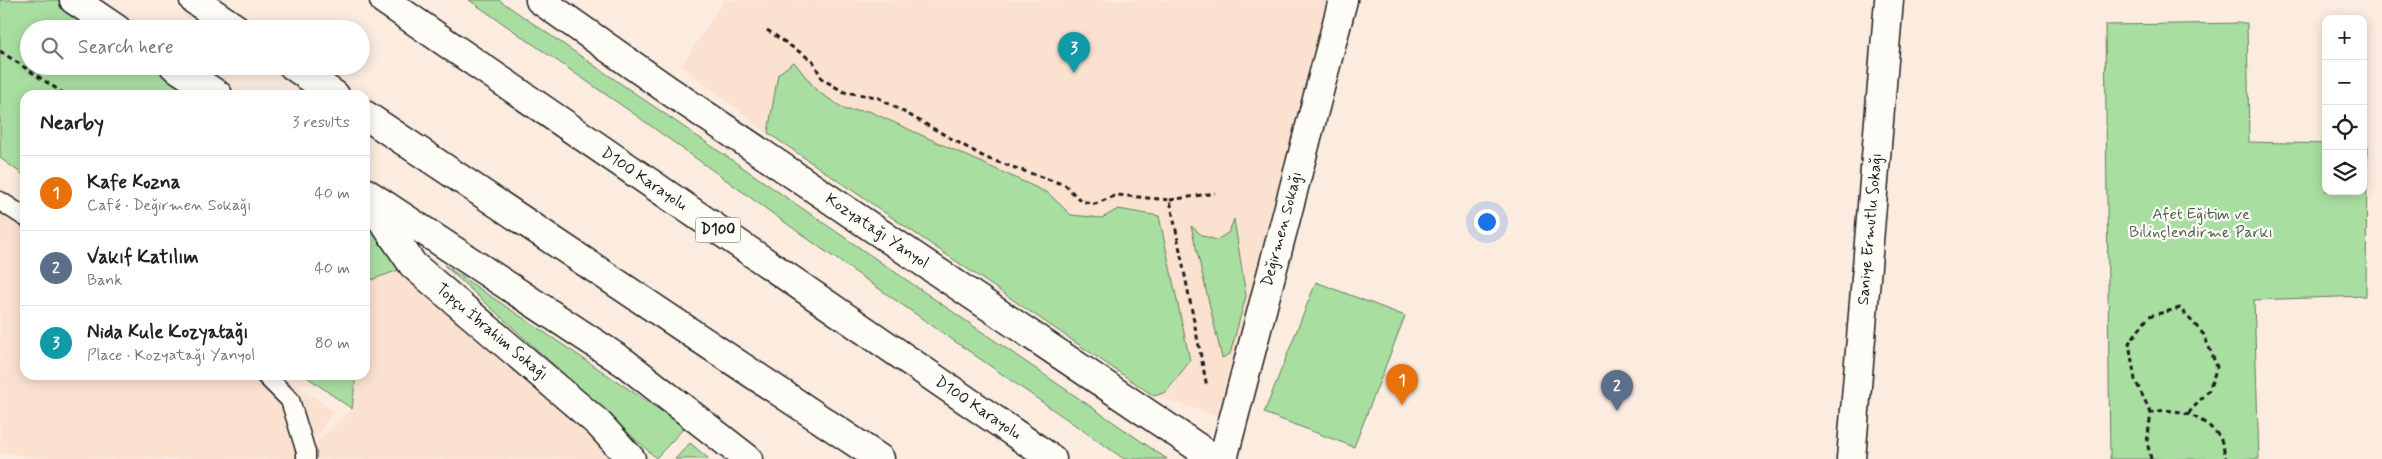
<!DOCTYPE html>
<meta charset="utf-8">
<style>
:root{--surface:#fff;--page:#f6f6f6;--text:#222;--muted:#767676;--line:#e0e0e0;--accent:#d93025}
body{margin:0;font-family:Mynerve,sans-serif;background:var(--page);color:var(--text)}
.controls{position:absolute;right:15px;top:15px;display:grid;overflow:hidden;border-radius:10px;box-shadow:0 2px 12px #0003}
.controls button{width:45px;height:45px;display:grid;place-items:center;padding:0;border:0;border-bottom:1px solid var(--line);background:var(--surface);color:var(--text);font:25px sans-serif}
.you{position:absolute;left:1486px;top:221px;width:18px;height:18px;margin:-12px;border:4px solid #fff;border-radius:50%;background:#1a73e8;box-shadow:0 0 0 8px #1a73e833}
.badge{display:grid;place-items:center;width:32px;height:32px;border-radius:50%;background:var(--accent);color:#fff;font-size:16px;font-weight:700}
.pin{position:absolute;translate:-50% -41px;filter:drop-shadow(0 1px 2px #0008)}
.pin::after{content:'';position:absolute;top:26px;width:18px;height:15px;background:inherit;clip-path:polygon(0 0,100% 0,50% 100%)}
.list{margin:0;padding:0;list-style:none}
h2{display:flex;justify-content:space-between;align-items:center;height:65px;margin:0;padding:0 20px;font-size:21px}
h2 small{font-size:16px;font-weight:400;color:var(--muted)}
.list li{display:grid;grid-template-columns:32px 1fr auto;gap:15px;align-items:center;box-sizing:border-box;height:75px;padding:0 20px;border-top:1px solid var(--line)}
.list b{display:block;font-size:19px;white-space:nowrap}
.list p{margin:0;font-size:16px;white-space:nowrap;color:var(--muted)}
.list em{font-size:16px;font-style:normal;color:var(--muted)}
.icon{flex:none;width:28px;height:28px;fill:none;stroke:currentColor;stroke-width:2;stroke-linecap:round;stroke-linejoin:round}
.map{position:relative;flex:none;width:2382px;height:459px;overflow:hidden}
.search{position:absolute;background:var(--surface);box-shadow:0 2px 12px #0003;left:20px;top:20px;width:350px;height:55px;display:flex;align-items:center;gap:12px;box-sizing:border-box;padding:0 18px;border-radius:28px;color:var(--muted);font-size:19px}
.panel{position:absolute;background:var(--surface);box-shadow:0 2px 12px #0003;left:20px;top:90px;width:350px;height:290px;border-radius:15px}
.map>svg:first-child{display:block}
</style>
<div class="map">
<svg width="2382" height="459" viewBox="0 0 2382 459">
<rect width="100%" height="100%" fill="#fcece0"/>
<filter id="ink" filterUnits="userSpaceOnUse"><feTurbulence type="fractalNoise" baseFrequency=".02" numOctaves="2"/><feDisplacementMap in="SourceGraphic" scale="10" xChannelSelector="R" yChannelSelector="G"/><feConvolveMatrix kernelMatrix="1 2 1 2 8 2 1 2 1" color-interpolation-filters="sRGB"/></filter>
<g filter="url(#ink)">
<g fill="#fbe1d0">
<path d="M724 0H1338L1232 420 1154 396 768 133 681 66Z"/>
<path d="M0 187 25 204V375H280L334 411 308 450 352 409 356 375H365V305L368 281 413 265 620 459H50L0 453Z"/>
</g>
<g fill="#a9dea1" stroke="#627d5e">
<path d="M0 0H78L121 29H29V66H177L220 95H25V176L0 158Z"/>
<path d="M469 0H499L1167 459H1124L822 249 637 116Z"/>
<path d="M2247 23 2249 142 2326 144V191H2363V145H2367L2366 296 2254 300 2259 459H2110L2105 25Z"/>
<path d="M794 62 817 91 846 110 869 111 1048 193 1071 215 1102 218 1118 209 1159 216 1190 361 1166 392 1154 396 768 133 778 74Z"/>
<path d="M365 195 413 265 368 281 365 305Z"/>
<path d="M1234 219 1246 296 1230 354 1222 358 1191 226 1203 236 1217 240 1229 232Z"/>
<path d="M444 265 685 427 656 458Z"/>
<path d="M1316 282 1405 316 1354 447 1264 413Z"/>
<path d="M304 375H356L352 409Z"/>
<path d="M690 443 709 459H675Z"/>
</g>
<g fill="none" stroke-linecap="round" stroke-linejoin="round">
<g stroke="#1c1c1c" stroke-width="21">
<g id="service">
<path d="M0 201 25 217"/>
<path d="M265 375 290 400 306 452V459"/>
</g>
</g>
<g stroke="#1c1c1c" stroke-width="31">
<g id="minor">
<path d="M365 195 413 265 598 423 631 459"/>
<path d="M1223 459 1343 0"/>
<path d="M1851 459 1889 0"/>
</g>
</g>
<g stroke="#1c1c1c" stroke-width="31">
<path id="secondary" d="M540 0 668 90 1215 459"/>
</g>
<g stroke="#1c1c1c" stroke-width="31">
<g id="trunk">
<path d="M74 0 117 29"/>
<path d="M194 0 237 29"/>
<path d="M384 0 1052 459"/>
<path d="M174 66 218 95"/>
<path d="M293 66 335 95"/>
<path d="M365 115 880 459"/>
<path d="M365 192 625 363 748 459"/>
</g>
</g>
<g stroke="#1c1c1c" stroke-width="3" stroke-dasharray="5 4" stroke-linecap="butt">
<path d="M767 30 813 61 822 79 844 92 877 97 986 158 1065 185 1081 201 1095 204 1117 195 1170 200 1207 387"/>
<path d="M0 51 66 95"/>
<path d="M1170 200 1215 193"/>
<path d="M2151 413 2135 380 2129 343 2149 316 2180 308 2204 335 2217 367 2209 390 2187 415"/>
<path d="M2151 459 2147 442 2151 413C2174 405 2204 417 2219 436 2223 442 2224 452 2226 459"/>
</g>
<use href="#service" stroke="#fdfcf7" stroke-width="18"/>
<use href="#minor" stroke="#fdfcf7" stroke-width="28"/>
<use href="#secondary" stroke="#fdfcf7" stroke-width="28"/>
<use href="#trunk" stroke="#fdfcf7" stroke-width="28"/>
</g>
</g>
<g text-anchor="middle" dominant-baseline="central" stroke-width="4.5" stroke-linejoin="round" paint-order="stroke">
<rect fill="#fdfcf7" stroke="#605f5e" stroke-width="1" x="695.5" y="217.5" width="45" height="25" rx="4"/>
<g font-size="15" font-weight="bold" fill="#1c1c1c">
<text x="718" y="230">D100</text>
</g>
<g font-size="16" fill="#1c1c1c" stroke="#fdfcf7">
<text transform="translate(644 179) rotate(34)">D100 Karayolu</text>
<text transform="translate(1282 229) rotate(-75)">Değirmen Sokağı</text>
<text transform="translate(1870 229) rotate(-85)">Saniye Ermutlu Sokağı</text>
<text transform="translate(877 231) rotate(34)">Kozyatağı Yanyol</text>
<text transform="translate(492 332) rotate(40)">Topçu İbrahim Sokağı</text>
<text transform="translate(978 408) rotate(34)">D100 Karayolu</text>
</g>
<g font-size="16" fill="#4d604b" stroke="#fdfcf7">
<text x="2201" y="214">Afet Eğitim ve<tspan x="2201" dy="18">Bilinçlendirme Parkı</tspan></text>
</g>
</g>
</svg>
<div class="controls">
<button>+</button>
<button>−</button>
<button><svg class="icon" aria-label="locate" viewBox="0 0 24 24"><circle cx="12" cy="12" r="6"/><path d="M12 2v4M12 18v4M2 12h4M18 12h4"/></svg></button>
<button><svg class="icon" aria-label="layers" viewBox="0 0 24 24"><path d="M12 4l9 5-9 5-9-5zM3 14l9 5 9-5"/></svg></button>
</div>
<div class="you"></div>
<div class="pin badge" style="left:1402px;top:405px;background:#e8710a">1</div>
<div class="pin badge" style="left:1617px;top:411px;background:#5c6f8a">2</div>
<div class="pin badge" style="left:1074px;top:73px;background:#0f9aa8">3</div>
<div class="search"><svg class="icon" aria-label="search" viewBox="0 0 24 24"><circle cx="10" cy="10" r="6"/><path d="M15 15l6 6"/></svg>Search here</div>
<section class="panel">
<h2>Nearby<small>3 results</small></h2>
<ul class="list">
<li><span class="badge" style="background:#e8710a">1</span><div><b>Kafe Kozna</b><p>Café · Değirmen Sokağı</p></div><em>40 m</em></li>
<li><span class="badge" style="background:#5c6f8a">2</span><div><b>Vakıf Katılım</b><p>Bank</p></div><em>40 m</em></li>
<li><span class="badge" style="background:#0f9aa8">3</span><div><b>Nida Kule Kozyatağı</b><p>Place · Kozyatağı Yanyol</p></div><em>80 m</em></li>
</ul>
</section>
</div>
